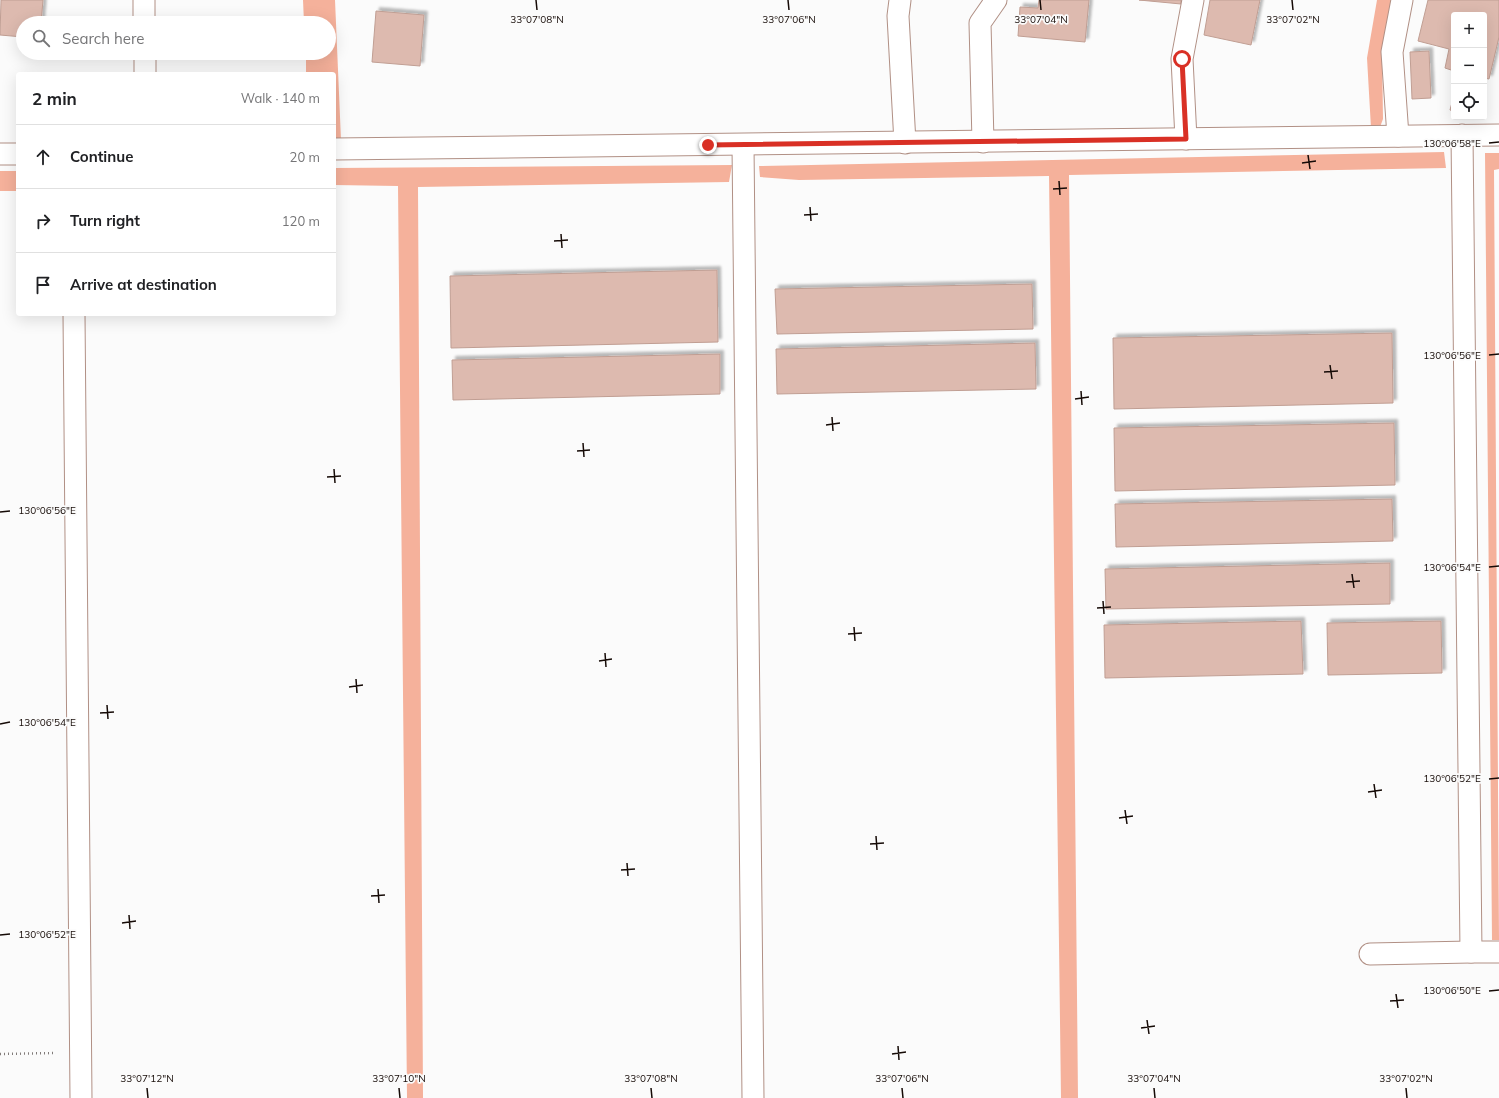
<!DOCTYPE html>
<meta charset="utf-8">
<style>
:root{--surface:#fff;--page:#f2f2f2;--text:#202124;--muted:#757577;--line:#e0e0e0}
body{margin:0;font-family:Mulish,sans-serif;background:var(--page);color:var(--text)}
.controls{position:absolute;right:12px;top:12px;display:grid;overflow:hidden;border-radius:4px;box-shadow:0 4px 16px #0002}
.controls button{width:36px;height:36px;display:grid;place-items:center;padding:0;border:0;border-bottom:1px solid var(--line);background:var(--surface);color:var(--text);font:20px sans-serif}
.stop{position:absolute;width:12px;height:12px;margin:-9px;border:3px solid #d93025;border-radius:50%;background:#fff}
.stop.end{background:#d93025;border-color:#fff;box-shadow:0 1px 4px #0008}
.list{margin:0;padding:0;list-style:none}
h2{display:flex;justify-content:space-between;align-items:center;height:52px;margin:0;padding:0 16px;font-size:17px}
h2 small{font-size:13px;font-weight:400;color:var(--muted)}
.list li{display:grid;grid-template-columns:26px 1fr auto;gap:12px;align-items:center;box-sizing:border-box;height:64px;padding:0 16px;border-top:1px solid var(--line)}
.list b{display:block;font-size:15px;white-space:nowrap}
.list em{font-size:13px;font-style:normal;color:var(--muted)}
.icon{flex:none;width:22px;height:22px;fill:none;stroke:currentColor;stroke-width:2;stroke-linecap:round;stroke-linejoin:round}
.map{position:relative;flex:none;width:1499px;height:1098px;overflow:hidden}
.search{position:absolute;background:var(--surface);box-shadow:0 4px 16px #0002;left:16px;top:16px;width:320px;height:44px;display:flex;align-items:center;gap:10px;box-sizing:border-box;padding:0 14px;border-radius:22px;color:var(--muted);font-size:15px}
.panel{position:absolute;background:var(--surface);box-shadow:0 4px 16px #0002;left:16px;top:72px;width:320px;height:244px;border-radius:4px}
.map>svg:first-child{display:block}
</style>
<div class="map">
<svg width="1499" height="1098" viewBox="0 0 1499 1098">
<defs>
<filter id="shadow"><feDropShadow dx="3.5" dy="-3.5" stdDeviation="1" flood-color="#0004"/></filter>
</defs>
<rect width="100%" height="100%" fill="#fbfbfb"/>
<g fill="#f5b19b">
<path d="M303 0H335L341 140H334V74H306V53H329V23H304Z"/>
<path d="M1377 0H1391L1382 51 1383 119 1380 127 1371 128 1367 58Z"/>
<path d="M1444 152 1446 168 1069 175 1078 1098H1061L1049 176 799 180 760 177 759 166Z"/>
<path d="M1485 153H1499V169L1494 170 1499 940H1492Z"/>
<path d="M732 165 729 182 418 187 423 1098H407L398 186 334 185V168Z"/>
<rect x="0" y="171" width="18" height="20"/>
</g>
<g fill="#ddbaaf" stroke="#c09e93" filter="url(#shadow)">
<path d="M1 0H43L41 23H23V37L0 35Z"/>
<path d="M1039 0H1089L1085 42 1018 36 1020 7 1038 8Z"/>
<path d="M1139 0H1181V4Z"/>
<path d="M1210 0H1260L1251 45 1204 35Z"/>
<path d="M1428 0H1499V37L1489 79 1484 78V15H1454V71L1445 68 1449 49 1418 41Z"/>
<path d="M376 11 424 15 420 66 372 62Z"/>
<path d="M1429 51 1431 98 1412 99 1410 52Z"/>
<path d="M1454 95V111L1450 110Z"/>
<path d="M717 270 718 342 451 348 450 276Z"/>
<path d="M1032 284 1033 329 777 334 775 289Z"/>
<path d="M1392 333 1393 403 1114 409 1113 338Z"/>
<path d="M1035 343 1036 389 777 394 776 349Z"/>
<path d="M720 354V394L453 400 452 360Z"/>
<path d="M1394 423 1395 485 1115 491 1114 428Z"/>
<path d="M1392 499 1393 541 1116 547 1115 504Z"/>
<path d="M1390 563V604L1106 609 1105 569Z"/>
<path d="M1301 621 1303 674 1105 678 1104 625Z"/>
<path d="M1441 621 1442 673 1328 675 1327 623Z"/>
</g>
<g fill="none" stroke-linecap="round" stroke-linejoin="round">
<g stroke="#b19085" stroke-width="23">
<g id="minor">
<path d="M144 0V23"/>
<path d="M900 0 898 16 905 143"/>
<path d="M145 53V74"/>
<path d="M1462 135 1471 952H1499"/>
<path d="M1398 136 1392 52 1402 0"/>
<path d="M1186 139 1182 59 1193 0"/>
<path d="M983 142 980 23 996 0"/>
<path d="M743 145 753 1098"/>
<path d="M334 149 1499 135"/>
<path d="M0 154H18"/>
<path d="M74 314 81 1098"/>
<path d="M1370 954 1471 952"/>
</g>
</g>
<path stroke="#817b79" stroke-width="2.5" stroke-dasharray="1 3" stroke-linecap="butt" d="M0 1054 56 1053"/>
<use href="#minor" stroke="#fff" stroke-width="21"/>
</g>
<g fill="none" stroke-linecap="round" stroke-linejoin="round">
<path stroke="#d93025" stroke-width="5" d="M708 145 1186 139 1182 59"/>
</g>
<path fill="none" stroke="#160b07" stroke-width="1.5" d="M536 0 537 10M788 0 789 10M1040 0 1041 10M1292 0 1293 10M1489 143 1499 142M1308 155 1310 169M1302 163 1316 161M1059 181 1060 195M1053 189 1067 188M810 207 811 221M804 215 818 214M561 234 562 248M554 241 568 240M1489 355 1499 354M1330 365 1332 379M1324 372 1338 371M1081 391 1082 405M1075 399 1089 397M832 417 833 431M826 425 840 423M583 443 584 457M577 451 590 450M334 469 335 483M327 477 341 476M0 512 10 511M1489 567 1499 566M1352 574 1354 588M1346 582 1360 581M1103 601 1104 614M1097 608 1111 607M854 627 855 641M848 634 862 633M605 653 606 667M599 661 612 659M356 679 357 693M349 687 363 685M107 705 108 719M100 713 114 712M0 724 10 722M1489 779 1499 778M1374 784 1376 798M1368 792 1382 790M1125 810 1127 824M1119 818 1133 816M876 836 877 850M870 844 884 843M627 863 628 876M621 870 635 869M378 889 379 903M371 896 385 895M129 915 130 929M122 923 136 921M0 935 10 934M1489 991 1499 990M1396 994 1398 1008M1390 1001 1404 1000M1147 1020 1149 1034M1141 1028 1155 1026M898 1046 899 1060M892 1054 906 1052M147 1088 148 1098M399 1088 400 1098M651 1088 652 1098M902 1088 903 1098M1154 1088 1155 1098M1406 1088 1407 1098"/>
<g font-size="10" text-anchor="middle" fill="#160b07" stroke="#fbfbfb" stroke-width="3.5" stroke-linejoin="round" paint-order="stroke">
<text x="537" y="23">33°07'08"N</text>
<text x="789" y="23">33°07'06"N</text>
<text x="1041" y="23">33°07'04"N</text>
<text x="1293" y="23">33°07'02"N</text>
<text x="1452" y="147">130°06'58"E</text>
<text x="1452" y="359">130°06'56"E</text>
<text x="47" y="514">130°06'56"E</text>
<text x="1452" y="571">130°06'54"E</text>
<text x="47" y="726">130°06'54"E</text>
<text x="1452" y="782">130°06'52"E</text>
<text x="47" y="938">130°06'52"E</text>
<text x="1452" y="994">130°06'50"E</text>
<text x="147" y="1082">33°07'12"N</text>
<text x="399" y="1082">33°07'10"N</text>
<text x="651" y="1082">33°07'08"N</text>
<text x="902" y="1082">33°07'06"N</text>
<text x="1154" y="1082">33°07'04"N</text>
<text x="1406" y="1082">33°07'02"N</text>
</g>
</svg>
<div class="controls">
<button>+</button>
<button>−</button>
<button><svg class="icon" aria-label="locate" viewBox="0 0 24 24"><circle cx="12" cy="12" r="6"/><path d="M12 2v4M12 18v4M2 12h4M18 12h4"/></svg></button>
</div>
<div class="stop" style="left:1182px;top:59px"></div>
<div class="stop end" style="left:708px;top:145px"></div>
<div class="search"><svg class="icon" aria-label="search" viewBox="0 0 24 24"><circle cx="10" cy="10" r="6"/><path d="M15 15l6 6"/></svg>Search here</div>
<section class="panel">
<h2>2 min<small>Walk · 140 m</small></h2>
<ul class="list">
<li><svg class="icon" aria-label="ahead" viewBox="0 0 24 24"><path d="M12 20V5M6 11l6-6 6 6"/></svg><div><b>Continue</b></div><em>20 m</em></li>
<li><svg class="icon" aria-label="right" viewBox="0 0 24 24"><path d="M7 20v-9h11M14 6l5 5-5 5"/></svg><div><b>Turn right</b></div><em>120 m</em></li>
<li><svg class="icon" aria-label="arrive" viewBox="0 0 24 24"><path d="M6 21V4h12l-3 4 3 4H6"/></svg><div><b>Arrive at destination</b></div></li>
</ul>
</section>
</div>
